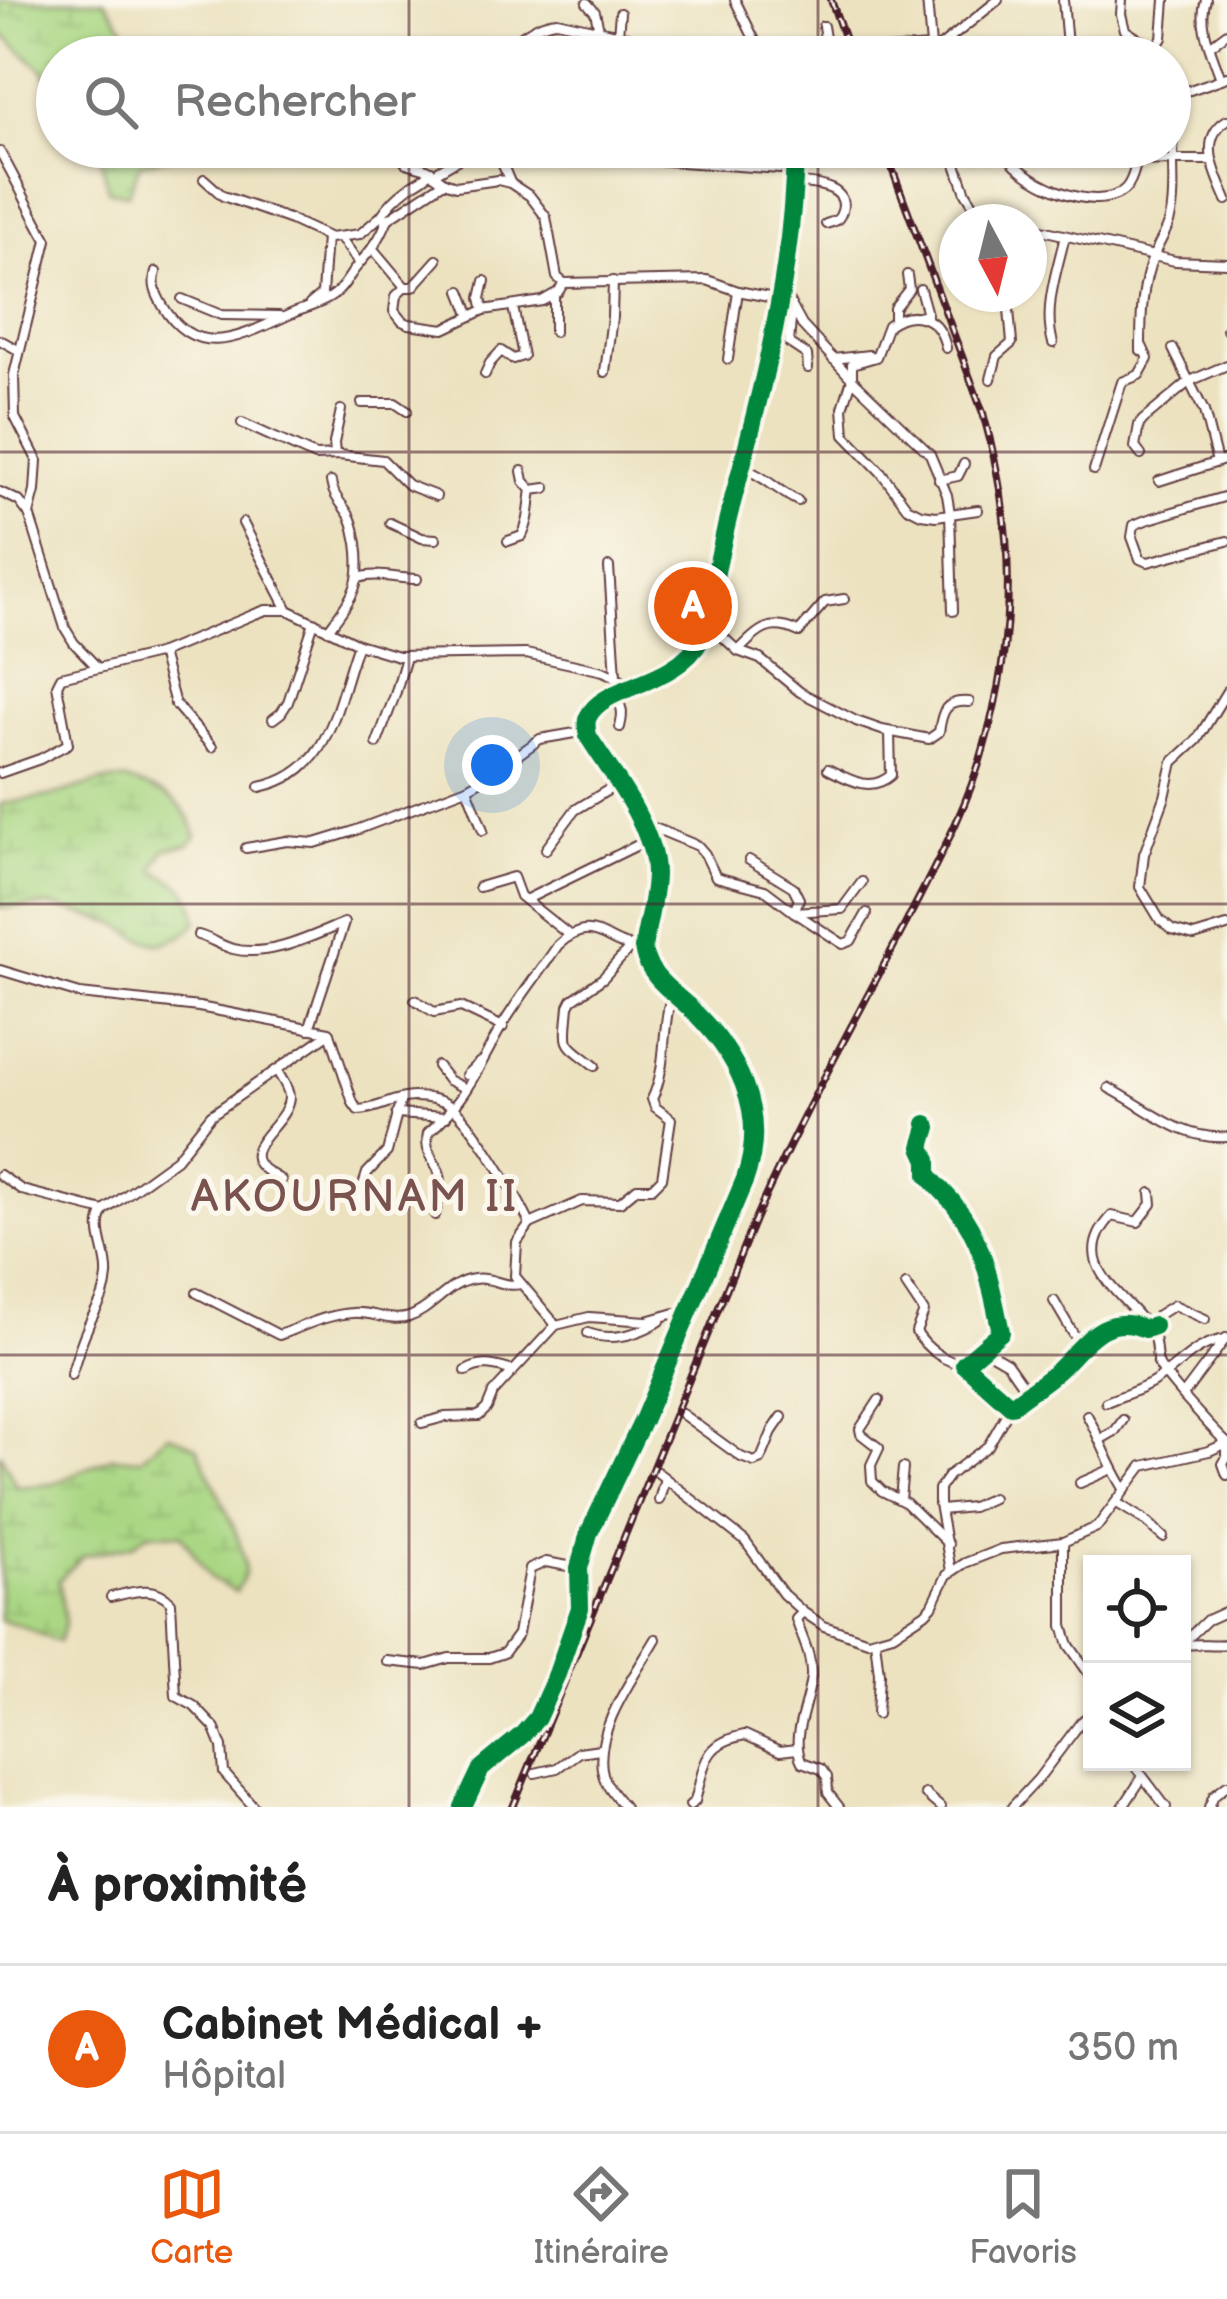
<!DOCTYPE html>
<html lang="fr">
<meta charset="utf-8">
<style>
:root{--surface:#fff;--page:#f6f6f6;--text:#222;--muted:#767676;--line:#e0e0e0;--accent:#ea580c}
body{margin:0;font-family:"Balsamiq Sans",sans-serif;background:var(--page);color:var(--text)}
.controls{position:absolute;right:36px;bottom:36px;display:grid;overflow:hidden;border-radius:0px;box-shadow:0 3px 9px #0004}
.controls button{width:108px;height:108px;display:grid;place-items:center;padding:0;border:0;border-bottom:3px solid var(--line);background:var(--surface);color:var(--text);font:60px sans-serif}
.compass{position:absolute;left:939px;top:204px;width:108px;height:108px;border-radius:50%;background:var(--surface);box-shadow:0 3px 9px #0004;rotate:173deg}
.you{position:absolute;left:492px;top:765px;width:42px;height:42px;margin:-30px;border:9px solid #fff;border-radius:50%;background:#1a73e8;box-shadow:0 0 0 18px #1a73e833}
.badge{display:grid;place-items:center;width:78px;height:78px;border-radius:50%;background:var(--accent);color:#fff;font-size:39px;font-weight:700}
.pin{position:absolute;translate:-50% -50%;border:6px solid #fff;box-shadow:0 3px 12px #0006}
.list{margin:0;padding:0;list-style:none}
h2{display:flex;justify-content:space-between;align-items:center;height:156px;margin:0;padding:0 48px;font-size:51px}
h2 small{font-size:39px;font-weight:400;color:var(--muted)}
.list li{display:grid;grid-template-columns:78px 1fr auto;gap:36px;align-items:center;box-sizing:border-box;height:168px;padding:0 48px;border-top:3px solid var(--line)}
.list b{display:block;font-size:45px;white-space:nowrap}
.list p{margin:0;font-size:39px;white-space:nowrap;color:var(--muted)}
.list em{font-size:39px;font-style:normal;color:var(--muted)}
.icon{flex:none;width:66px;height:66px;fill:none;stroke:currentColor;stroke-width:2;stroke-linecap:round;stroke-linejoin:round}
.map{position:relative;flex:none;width:1227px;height:1807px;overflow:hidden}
.search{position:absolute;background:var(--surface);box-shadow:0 3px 9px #0004;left:36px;right:36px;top:36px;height:132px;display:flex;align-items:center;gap:30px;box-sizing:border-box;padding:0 42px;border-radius:66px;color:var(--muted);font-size:45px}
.sheet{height:324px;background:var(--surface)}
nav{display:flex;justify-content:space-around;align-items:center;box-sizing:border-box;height:168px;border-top:3px solid var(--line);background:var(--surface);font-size:33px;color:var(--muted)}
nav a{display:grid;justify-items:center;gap:6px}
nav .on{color:var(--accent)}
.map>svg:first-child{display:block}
</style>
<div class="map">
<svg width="1227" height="1807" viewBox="0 0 1227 1807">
<defs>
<pattern id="wetland-marsh" width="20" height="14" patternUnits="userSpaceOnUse" patternTransform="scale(3)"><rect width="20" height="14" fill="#aad784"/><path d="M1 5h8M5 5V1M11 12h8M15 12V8" fill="none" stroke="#94b872"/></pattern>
</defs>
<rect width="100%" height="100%" fill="#fbf7ec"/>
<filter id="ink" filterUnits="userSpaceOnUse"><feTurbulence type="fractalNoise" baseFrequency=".00833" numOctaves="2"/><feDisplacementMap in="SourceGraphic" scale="24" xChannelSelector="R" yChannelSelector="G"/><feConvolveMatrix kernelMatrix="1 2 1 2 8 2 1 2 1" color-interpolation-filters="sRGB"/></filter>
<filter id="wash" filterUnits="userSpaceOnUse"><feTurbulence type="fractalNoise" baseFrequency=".004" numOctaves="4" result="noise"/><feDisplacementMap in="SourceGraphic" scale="48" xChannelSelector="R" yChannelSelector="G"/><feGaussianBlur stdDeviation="2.7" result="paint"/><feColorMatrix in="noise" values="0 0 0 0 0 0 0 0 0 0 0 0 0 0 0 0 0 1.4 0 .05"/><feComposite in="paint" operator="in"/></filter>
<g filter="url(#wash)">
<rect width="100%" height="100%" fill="#ece2c0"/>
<g fill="url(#wetland-marsh)" stroke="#7a7b58" stroke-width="3">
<path d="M0 0H104L145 57H57V98L44 71 0 32Z"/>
<path d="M89 147H206L140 164 128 194 108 190 100 154Z"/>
<path d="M125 780C158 790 187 799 196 836L189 845 165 849 154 869C184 889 191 884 197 922L182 936 162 944 144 940 117 924 53 906 0 907V804L56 795 99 782Z"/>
<path d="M168 1434 197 1447C208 1474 250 1549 244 1574 243 1580 239 1586 236 1592L211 1579 181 1534 148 1533 132 1545 83 1556 59 1580 65 1623 58 1642C39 1635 20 1622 0 1621V1452L17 1487 54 1484 111 1457 140 1459Z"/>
</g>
</g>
<g filter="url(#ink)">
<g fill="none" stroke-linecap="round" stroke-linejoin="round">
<g stroke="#623c41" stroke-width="12">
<g id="minor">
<path d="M735 0 763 57"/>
<path d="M927 0 931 46"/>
<path d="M1063 0 1068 57"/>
<path d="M1122 0 1121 14 1125 30 1154 49"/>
<path d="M1206 0C1197 26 1213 54 1221 79"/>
<path d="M587 3 595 12 599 29"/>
<path d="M823 26 828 57"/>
<path d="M618 34 620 13"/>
<path d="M1211 45 1227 33"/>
<path d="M193 50 203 57"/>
<path d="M492 52C516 45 530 23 557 21L719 57"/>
<path d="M932 53 998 0"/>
<path d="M869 57 884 50 931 47"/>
<path d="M1149 57 1162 38 1165 0"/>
<path d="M1171 92 1190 90 1227 77"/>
<path d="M1175 93 1173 160H1212"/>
<path d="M1227 120C1197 139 1216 174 1227 200"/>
<path d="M391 147 406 163 427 169 444 182 456 186 498 180 510 183 530 196 546 217 557 277 564 283"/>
<path d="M486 147 502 163 510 182"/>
<path d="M950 147 966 193 976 209 1010 222"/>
<path d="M1002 147C1016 180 1098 218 1126 188 1133 180 1134 170 1137 161L1130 147"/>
<path d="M951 151 968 147"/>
<path d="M0 152C17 181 30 211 47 240L14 375 15 417 37 460 35 491 29 514"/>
<path d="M566 154 794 170"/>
<path d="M953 160 1002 147"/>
<path d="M502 161 509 147"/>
<path d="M1137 161 1173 160C1173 179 1175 200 1170 219 1167 232 1159 242 1154 255 1141 284 1141 320 1141 351"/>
<path d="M433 174 457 160 466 147"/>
<path d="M204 179 223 196 291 220 330 238 360 234 381 216 388 219 444 182"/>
<path d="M793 183C809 183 850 185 842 211 839 221 835 221 826 224"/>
<path d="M381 216C389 204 397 196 408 188 416 181 424 180 431 171"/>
<path d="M1029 227 1175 261 1227 263"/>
<path d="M340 237 359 263"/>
<path d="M374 250 405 287H413L437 260"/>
<path d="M156 272C152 285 156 294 163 306 198 365 247 333 293 313 307 307 323 304 335 294 345 286 350 274 358 265 374 246 378 243 388 219"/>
<path d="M405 287 396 296 394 311 402 321 409 324 444 329 484 310 542 301 558 292 564 283 707 280 738 291 779 299"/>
<path d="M783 290 802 325 852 379 843 408 845 435 881 472 907 507 921 514 936 516 978 510"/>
<path d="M461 291 470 314"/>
<path d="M554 295V332"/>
<path d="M182 299 221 315 279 316"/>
<path d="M310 304 322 294 326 237"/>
<path d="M792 309 789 343 807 355 808 368"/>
<path d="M484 310 481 298 485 281"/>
<path d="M918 316 927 314 920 289"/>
<path d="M894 320V308L909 289 907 275"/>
<path d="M1227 330V329"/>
<path d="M0 340 18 350"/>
<path d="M1053 343C1043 308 1057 271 1065 236"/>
<path d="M946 348C940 317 913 307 888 325L876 357 852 364V379L930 454 947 495 950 513 953 611"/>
<path d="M1173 349 1204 411 1217 462"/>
<path d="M728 359 738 291"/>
<path d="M833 359 869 355"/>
<path d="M605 372 612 317 613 281"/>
<path d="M485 374 490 363 501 351 513 359 523 356 513 307"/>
<path d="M991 379 997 356 1012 343 1008 299 1005 294"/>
<path d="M362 403H395L407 411"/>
<path d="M242 423 315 456 339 455 383 460 408 485 436 496"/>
<path d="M335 454 334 443 341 410"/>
<path d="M1141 455 1135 447 1139 425 1143 420 1190 381 1227 365"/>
<path d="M742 468C764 475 777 491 798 501"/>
<path d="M1094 470 1122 382 1139 375 1148 359 1142 346"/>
<path d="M522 471 524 481 532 490"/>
<path d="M939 480 958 476 964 464"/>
<path d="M1159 481 1227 459"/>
<path d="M0 492 19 501 29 514 65 628 74 643 97 667"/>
<path d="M1227 496 1146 520 1134 525 1132 537 1140 559 1148 562 1227 541"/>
<path d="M243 523 288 610 358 644 398 656 526 654 603 671 635 686"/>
<path d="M390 523 422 538 436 539"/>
<path d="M508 541 522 536C530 520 529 507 532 490L546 488"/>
<path d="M609 567 616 676"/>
<path d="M359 578C376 572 397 579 417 579"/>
<path d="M710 605 723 637 738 651 760 659 800 692 856 721 882 730 929 739 939 732C942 711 945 700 969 702"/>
<path d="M328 630C352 597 363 586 357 543 355 534 354 523 349 515 342 503 333 497 331 482"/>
<path d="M739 650C760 629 770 619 799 632L825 602 844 599"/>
<path d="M161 653 175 704 212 747"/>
<path d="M1227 691 1197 740 1173 762 1165 797 1144 854 1140 887 1160 920 1172 930 1194 936 1227 926"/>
<path d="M612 697C624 704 623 715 620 727"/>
<path d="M273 719 281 713 288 702 314 622"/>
<path d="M377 743 395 695 406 657"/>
<path d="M828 769C850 780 871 793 891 775L890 732"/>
<path d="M0 773 40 759 68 744 57 685 61 677 161 653 255 614 266 610H286"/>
<path d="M260 787C333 772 336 702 358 644"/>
<path d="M467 788 483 830"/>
<path d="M640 822 698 846 705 854 716 877 765 890 794 912 842 909 862 882"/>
<path d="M246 848 287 841 315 843 351 832 467 788 490 775 540 739 587 731"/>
<path d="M546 849 575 810 618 784"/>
<path d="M749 860 793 887 799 899 794 912 843 944 851 941 867 913"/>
<path d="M479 887 513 877 520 896 569 935"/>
<path d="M525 900 648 840"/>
<path d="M198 935C210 938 221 946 233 949 269 958 312 936 344 923L309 1029"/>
<path d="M0 970 80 994 199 1007 329 1032"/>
<path d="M415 1000 434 1012 461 1007 503 1027"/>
<path d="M330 1033 353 1103 358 1110C377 1110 394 1097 413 1097 425 1097 440 1099 450 1106 471 1118 519 1200 530 1224L582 1201 620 1202 637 1188H652L662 1178 671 1119 655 1107 652 1099C668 1066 661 1027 672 992"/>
<path d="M437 1066 448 1080 466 1089"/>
<path d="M595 1066C563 1040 565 1051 569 1006L572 1000 603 978 629 949"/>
<path d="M277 1071C281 1078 289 1088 289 1097 289 1121 245 1145 258 1163 262 1170 275 1176 281 1180"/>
<path d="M466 1075 480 1062"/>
<path d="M1109 1088C1148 1108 1181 1141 1227 1137"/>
<path d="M396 1114 446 1117"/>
<path d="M926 1124 928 1127 922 1147 928 1160V1175C936 1185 946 1194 954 1204 985 1242 991 1287 1001 1332L964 1364 1011 1406C1026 1393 1043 1384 1057 1371 1083 1347 1104 1310 1145 1329L1154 1326"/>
<path d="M0 1175 22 1190 104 1211"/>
<path d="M1151 1193 1152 1204 1138 1222 1112 1216C1064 1267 1131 1296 1153 1335 1157 1344 1155 1354 1158 1363 1163 1376 1214 1431 1227 1443V1457L1223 1464 1227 1475"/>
<path d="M357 1204 367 1173 387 1152 401 1099"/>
<path d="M435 1215C437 1205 441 1193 441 1183 441 1163 423 1157 428 1133 461 1104 473 1079 494 1040 510 1009 538 975 558 945 596 911 606 949 643 948"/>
<path d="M530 1224 517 1242 515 1276 556 1325"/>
<path d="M906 1285 924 1312 916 1332C926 1348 945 1363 964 1364"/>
<path d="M197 1293 279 1335C304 1326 325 1315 352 1313 372 1311 389 1323 409 1317 433 1309 448 1282 474 1279 492 1276 503 1288 520 1284"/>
<path d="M1054 1301 1080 1345"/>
<path d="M1154 1331 1158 1315 1174 1305 1205 1319"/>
<path d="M588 1333C612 1342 638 1334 660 1321"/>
<path d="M983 1349 1007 1363 1021 1383 1033 1388"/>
<path d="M466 1371C482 1361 496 1366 513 1371"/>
<path d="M71 1375C76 1360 80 1344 87 1329 95 1308 105 1301 107 1276 109 1253 92 1231 104 1211L176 1159 211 1115 330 1033"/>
<path d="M1184 1394 1226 1338"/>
<path d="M879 1400 860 1429 861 1434 879 1448 871 1465 872 1481 882 1491 906 1503 948 1544"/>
<path d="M1106 1402C1121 1396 1138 1391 1152 1383 1178 1368 1195 1342 1227 1339"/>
<path d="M682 1414 741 1457 754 1462 761 1459 773 1430 782 1417"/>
<path d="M1087 1415C1101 1440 1109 1466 1125 1490"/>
<path d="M422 1423 445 1417 479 1416 487 1408 493 1393 556 1325 589 1317 647 1321 675 1313H688"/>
<path d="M1101 1439 1115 1431 1123 1420"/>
<path d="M657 1472 745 1541 783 1594 803 1612 824 1626 868 1641 893 1634 925 1613 932 1606 947 1575 965 1563 1001 1549 1063 1542"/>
<path d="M1080 1483 1112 1469"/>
<path d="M900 1499 903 1468"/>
<path d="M659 1500 665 1478"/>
<path d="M1117 1503 1144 1520 1163 1537"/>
<path d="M941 1510 972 1507 992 1498"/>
<path d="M951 1571 939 1504V1489L949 1475 988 1446 1011 1406"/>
<path d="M111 1597C133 1592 154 1584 171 1602L176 1696 194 1706 214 1727 222 1747 224 1773 254 1807"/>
<path d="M803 1612 796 1619C802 1639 812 1655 811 1676 809 1704 789 1737 802 1762L821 1769 827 1777 828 1793 839 1807"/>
<path d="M875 1640 879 1674 877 1714"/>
<path d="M1182 1644 1207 1620 1227 1611"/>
<path d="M1183 1646C1193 1642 1214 1646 1227 1644"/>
<path d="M387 1661 425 1665 449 1658H489L504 1653 518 1634 530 1569 546 1562 579 1568"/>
<path d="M1092 1678 1069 1645 1063 1626V1542L1097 1527 1143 1466 1209 1451 1227 1443"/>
<path d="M1132 1762 1166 1807"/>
<path d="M535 1773 557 1768 579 1752 600 1749"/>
<path d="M925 1794 940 1807"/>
<path d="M690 1805 695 1801C705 1766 702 1743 745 1735L780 1751 797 1749"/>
<path d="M463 1807 481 1769 522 1735 537 1718 557 1674 580 1608 579 1568 589 1533 644 1418 745 1179C769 1112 737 1052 689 1007 671 991 646 974 643 948 647 923 655 898 655 873 655 828 611 773 588 736 587 729 585 723 588 717 603 684 676 686 701 639 712 594 720 548 732 503 763 387 794 268 795 147"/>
<path d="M624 1807C616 1797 606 1787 603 1774 592 1732 635 1675 656 1639"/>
<path d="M1012 1807 1038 1779 1081 1722 1092 1713"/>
<path d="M1123 1807 1142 1778"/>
<path d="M1209 1807 1214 1795 1227 1785"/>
</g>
</g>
<use href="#minor" stroke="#fff" stroke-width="8"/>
<g stroke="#4a1f2b" stroke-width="8">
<g id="rail">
<path d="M831 0 851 57"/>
<path d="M513 1807 756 1217C801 1116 855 1021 906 923 935 866 967 809 984 747 1017 634 1015 526 983 413L884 147"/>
</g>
</g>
<use href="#rail" stroke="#fbf7ec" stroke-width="3" stroke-dasharray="9" stroke-linecap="butt"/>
<g stroke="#fbf7ec" stroke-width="26">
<g id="cycleway">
<path d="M926 1124 928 1127 922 1147 928 1160V1175C936 1185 946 1194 954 1204 985 1242 991 1287 1001 1332L964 1364 1011 1406C1026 1393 1043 1384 1057 1371 1083 1347 1104 1310 1145 1329L1154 1326"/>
<path d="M463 1807 481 1769 522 1735 537 1718 557 1674 580 1608 579 1568 589 1533 644 1418 745 1179C769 1112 737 1052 689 1007 671 991 646 974 643 948 647 923 655 898 655 873 655 828 611 773 588 736 587 729 585 723 588 717 603 684 676 686 701 639 712 594 720 548 732 503 763 387 794 268 795 147"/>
</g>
</g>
<use href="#cycleway" stroke="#00873e" stroke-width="18"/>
</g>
</g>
<path fill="none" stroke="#4a1f2b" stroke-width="3" stroke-opacity="0.55" d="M409 0V57M818 0V57M409 147V1807M818 147V1807M0 452H1227M0 904H1227M0 1355H1227"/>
<g text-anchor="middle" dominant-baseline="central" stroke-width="10" stroke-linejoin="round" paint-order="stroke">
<g font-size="45" letter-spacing="3" fill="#7a524e" stroke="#fbf7ec">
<text x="355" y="1197">AKOURNAM II</text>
</g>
</g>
</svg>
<div class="controls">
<button><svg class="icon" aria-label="locate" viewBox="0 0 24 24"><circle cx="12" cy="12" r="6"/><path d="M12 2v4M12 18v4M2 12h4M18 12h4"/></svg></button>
<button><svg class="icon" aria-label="layers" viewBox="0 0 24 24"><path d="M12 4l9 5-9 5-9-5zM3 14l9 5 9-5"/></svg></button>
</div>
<svg class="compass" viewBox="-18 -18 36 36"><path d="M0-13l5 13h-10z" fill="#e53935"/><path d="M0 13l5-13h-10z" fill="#767676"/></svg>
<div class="you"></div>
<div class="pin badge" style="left:693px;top:606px">A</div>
<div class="search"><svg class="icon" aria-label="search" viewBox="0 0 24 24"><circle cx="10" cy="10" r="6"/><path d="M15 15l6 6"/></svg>Rechercher</div>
</div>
<section class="sheet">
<h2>À proximité<small></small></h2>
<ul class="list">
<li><span class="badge">A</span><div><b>Cabinet Médical +</b><p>Hôpital</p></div><em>350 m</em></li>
</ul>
</section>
<nav>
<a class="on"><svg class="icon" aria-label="map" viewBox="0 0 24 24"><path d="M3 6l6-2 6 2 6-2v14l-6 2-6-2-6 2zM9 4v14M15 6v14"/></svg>Carte</a>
<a><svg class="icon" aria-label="directions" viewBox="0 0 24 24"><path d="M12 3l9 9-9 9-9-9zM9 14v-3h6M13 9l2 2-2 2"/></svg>Itinéraire</a>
<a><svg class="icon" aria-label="saved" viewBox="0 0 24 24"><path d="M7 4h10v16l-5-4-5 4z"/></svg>Favoris</a>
</nav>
